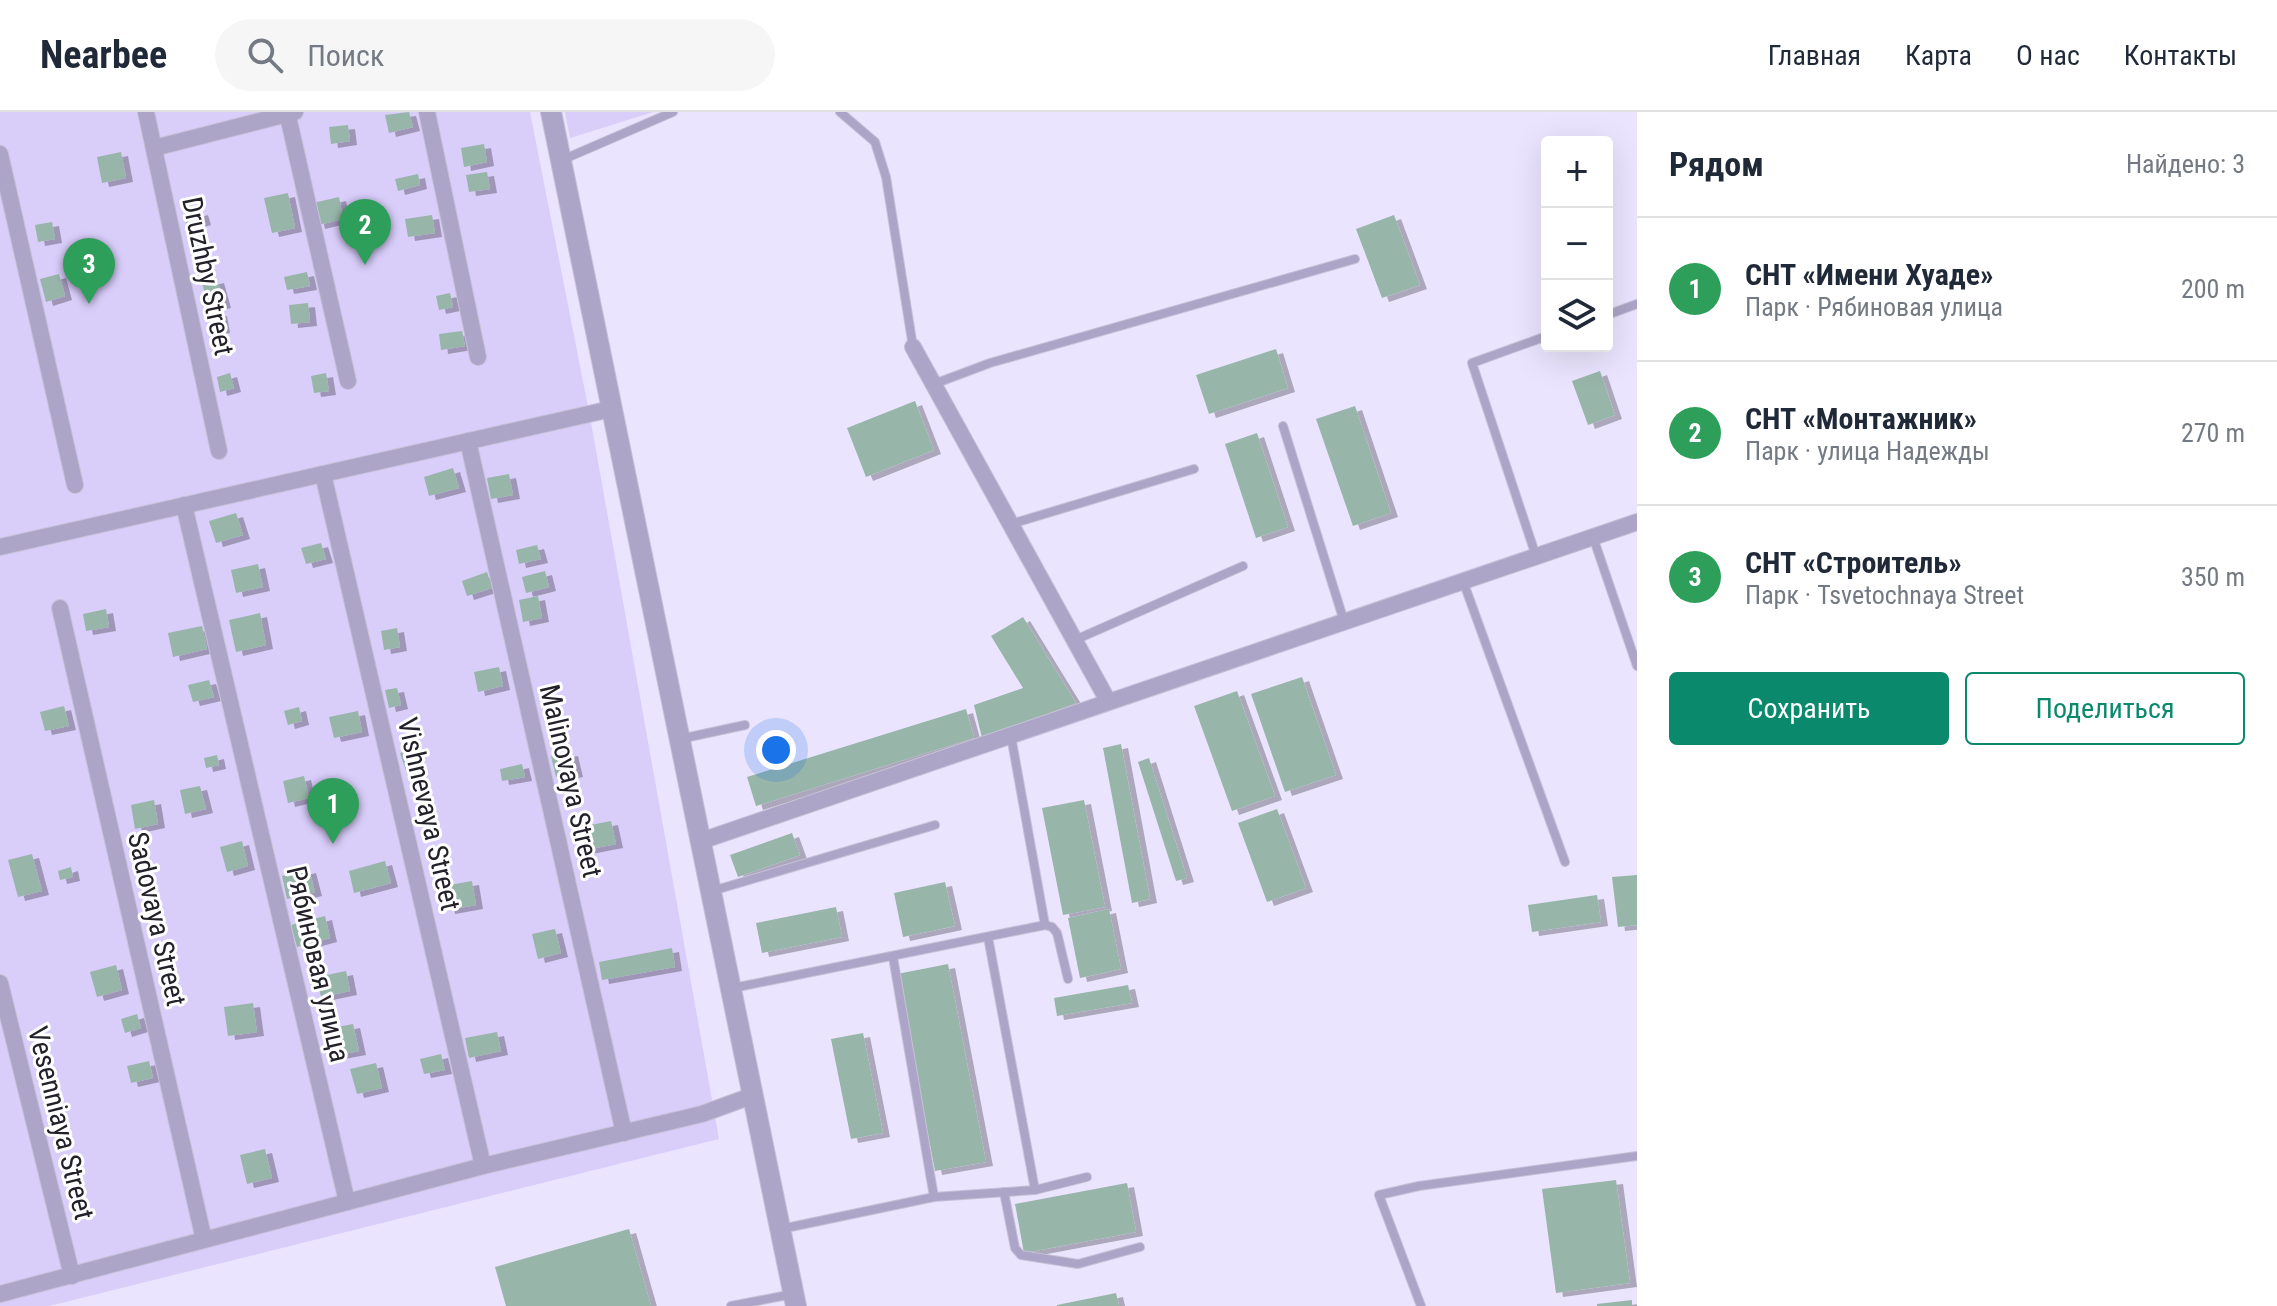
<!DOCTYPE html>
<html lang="ru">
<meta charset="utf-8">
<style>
:root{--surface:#fff;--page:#f6f6f7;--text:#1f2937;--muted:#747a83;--line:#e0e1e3;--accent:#0b896d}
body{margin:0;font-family:"Roboto Condensed",sans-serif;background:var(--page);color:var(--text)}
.controls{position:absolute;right:24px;top:24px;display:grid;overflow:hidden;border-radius:8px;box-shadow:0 8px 32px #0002}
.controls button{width:72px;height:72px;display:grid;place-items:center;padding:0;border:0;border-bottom:2px solid var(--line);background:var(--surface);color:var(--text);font:40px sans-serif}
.you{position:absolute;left:776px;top:638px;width:28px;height:28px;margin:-20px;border:6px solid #fff;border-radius:50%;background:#1a73e8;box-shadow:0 0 0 12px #1a73e833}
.badge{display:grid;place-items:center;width:52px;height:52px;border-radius:50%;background:var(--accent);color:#fff;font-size:26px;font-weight:700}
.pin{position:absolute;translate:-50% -66px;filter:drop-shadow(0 2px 4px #0008)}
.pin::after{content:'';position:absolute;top:42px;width:28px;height:24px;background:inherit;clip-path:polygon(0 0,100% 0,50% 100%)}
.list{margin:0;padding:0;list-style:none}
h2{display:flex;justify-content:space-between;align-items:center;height:104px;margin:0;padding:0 32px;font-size:34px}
h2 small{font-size:26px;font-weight:400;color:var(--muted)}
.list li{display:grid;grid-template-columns:52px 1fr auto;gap:24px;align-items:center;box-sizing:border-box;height:144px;padding:0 32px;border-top:2px solid var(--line)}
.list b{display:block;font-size:30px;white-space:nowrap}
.list p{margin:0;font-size:26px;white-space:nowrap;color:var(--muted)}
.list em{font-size:26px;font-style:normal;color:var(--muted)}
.actions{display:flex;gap:16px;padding:24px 32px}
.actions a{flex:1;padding:18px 0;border:2px solid var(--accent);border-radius:8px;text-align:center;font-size:28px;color:var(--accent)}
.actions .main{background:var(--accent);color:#fff}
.icon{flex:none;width:44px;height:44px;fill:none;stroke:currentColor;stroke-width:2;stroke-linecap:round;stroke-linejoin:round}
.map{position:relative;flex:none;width:1637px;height:1194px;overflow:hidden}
header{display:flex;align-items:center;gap:48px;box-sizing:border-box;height:112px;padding:0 40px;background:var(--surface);border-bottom:2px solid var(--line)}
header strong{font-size:38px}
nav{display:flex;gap:44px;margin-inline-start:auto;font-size:28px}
.search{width:560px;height:72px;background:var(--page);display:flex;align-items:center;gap:20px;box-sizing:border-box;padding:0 28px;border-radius:44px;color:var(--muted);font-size:30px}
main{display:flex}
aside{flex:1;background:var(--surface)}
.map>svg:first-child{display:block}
</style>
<header>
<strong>Nearbee</strong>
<div class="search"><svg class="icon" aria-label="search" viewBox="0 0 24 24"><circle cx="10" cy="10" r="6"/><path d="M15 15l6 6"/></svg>Поиск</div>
<nav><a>Главная</a><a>Карта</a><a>О нас</a><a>Контакты</a></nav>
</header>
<main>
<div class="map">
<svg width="1637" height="1194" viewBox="0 0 1637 1194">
<defs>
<filter id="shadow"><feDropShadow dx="7" dy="4" stdDeviation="0" flood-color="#0004"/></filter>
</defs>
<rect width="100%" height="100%" fill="#eae4fe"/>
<g fill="#d9cdfa">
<path d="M0 0H530L590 305 719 1027 49 1194H0Z"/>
<path d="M565 0H653L570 26Z"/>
</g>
<g fill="#98b5aa" filter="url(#shadow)">
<path d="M409 0 413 15 389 21 385 3Z"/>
<path d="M348 13 350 29 331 32 329 15Z"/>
<path d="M484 32 487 50 464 55 461 36Z"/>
<path d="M121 40 126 66 102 71 97 45Z"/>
<path d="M487 60 490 77 469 80 466 63Z"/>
<path d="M418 62 420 73 398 79 395 67Z"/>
<path d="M288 81 295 116 272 121 264 86Z"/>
<path d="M339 85 343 107 318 113 313 91Z"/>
<path d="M201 99 204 109 187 114 184 104Z"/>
<path d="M432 103 435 121 408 125 405 107Z"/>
<path d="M1394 103 1420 173 1382 186 1356 117Z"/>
<path d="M52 110 55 127 38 130 35 113Z"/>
<path d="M307 160 310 174 287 178 284 165Z"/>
<path d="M59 162 65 184 46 190 40 167Z"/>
<path d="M217 167 224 192 209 196 202 171Z"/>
<path d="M450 181 453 195 439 198 436 184Z"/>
<path d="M308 191 310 210 291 212 289 193Z"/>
<path d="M220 200 223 217 211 219 207 203Z"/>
<path d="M462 219 465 234 441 238 439 222Z"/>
<path d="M1276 237 1288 276 1209 302 1196 263Z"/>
<path d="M1600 259 1615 303 1588 313 1572 269Z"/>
<path d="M230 261 234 276 220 280 217 265Z"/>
<path d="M326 261 329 279 314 281 311 264Z"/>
<path d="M915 289 934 338 866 365 847 316Z"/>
<path d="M1355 294 1391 401 1353 414 1316 307Z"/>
<path d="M1257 321 1288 415 1256 426 1225 332Z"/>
<path d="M453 356 459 376 429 384 424 365Z"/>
<path d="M509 362 513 383 491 387 487 366Z"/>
<path d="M236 401 243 423 216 431 209 409Z"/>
<path d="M321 431 326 447 306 452 301 436Z"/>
<path d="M537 433 541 447 519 452 516 438Z"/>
<path d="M258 452 263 475 236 481 231 458Z"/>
<path d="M545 459 549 475 526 481 522 465Z"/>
<path d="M487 460 492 476 467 484 462 469Z"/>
<path d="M538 484 542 506 523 510 519 488Z"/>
<path d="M106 497 109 515 86 519 83 502Z"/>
<path d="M260 501 266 533 236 540 229 508Z"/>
<path d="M1023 505 1076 591 982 626 974 593 1023 576 991 524Z"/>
<path d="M202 514 207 537 173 545 168 521Z"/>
<path d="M397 516 400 535 384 538 381 519Z"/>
<path d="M499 555 503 574 478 580 474 560Z"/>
<path d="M1302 565 1336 663 1285 680 1251 582Z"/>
<path d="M209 568 214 585 193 590 188 573Z"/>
<path d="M397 576 401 593 389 596 385 578Z"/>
<path d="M1237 579 1275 684 1232 699 1194 594Z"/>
<path d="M64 594 69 614 45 619 40 600Z"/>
<path d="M299 595 302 609 288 613 284 599Z"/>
<path d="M966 597 974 626 756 694 747 665Z"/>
<path d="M358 599 362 620 334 626 329 605Z"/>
<path d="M1121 632 1150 787 1132 791 1103 636Z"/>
<path d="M413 636 421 657 407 662 400 641Z"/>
<path d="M571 640 576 661 556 665 551 644Z"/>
<path d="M217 643 219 653 206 656 204 646Z"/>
<path d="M1149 646 1187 766 1176 769 1138 650Z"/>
<path d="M522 652 525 665 502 669 500 657Z"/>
<path d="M304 664 309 686 288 691 283 669Z"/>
<path d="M200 674 206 697 185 702 180 678Z"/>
<path d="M154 688 158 712 135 717 131 693Z"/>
<path d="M1084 688 1105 795 1063 803 1042 696Z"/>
<path d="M1277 697 1306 776 1267 790 1238 711Z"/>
<path d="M611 709 616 732 580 739 575 716Z"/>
<path d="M792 721 800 743 738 765 730 743Z"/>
<path d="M242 729 248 754 227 760 220 735Z"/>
<path d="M32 742 42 779 18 785 8 748Z"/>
<path d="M385 749 391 771 354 781 349 759Z"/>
<path d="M71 755 73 765 60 768 58 759Z"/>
<path d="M309 757 315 780 287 787 282 764Z"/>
<path d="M1637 763V813L1618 815 1612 765Z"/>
<path d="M472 769 476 793 448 798 444 774Z"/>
<path d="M945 770 955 814 903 825 894 781Z"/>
<path d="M1597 783 1601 810 1532 820 1528 793Z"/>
<path d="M836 795 842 825 762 841 756 811Z"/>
<path d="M1109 797 1121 857 1080 866 1068 806Z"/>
<path d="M325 804 330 826 297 835 291 813Z"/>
<path d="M555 817 561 841 538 847 532 822Z"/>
<path d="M672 836 675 855 602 868 599 850Z"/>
<path d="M948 852 986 1050 935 1059 897 862Z"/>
<path d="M116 853 122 878 97 885 90 860Z"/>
<path d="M346 859 350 879 321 885 317 865Z"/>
<path d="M1128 873 1132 891 1057 904 1054 886Z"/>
<path d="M253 891 257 920 228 924 224 895Z"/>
<path d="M137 902 141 916 125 921 121 907Z"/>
<path d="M353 912 359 939 338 943 333 916Z"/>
<path d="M497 920 501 939 469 946 465 926Z"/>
<path d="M863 921 883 1021 851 1027 831 927Z"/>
<path d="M441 942 445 958 424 962 420 947Z"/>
<path d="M149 949 153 966 131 971 127 954Z"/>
<path d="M376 951 382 976 357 982 350 957Z"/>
<path d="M265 1037 272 1066 247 1072 240 1043Z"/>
<path d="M1616 1068 1630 1171 1556 1181 1542 1077Z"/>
<path d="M1127 1071 1136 1120 1024 1141 1015 1092Z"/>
<path d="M629 1117 651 1194H506L495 1155Z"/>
<path d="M1116 1181 1119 1194H1057V1193Z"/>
<path d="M1632 1188V1194H1597V1192Z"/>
</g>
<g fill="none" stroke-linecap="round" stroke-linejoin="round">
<g stroke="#c6c1d8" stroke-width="10">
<g id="service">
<path d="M840 0 875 30 886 65 913 235"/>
<path d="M562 48 673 0"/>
<path d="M1607 203 1637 192"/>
<path d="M934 272 990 251 1355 147"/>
<path d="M1283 314 1344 509"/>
<path d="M1011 412 1194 357"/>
<path d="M1593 425 1637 554"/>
<path d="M1536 444 1472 251 1547 224"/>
<path d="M1463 469 1565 750"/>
<path d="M1075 528 1243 454"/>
<path d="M680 627 745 613"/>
<path d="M712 779 935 713"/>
<path d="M1045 813 1052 815 1057 821 1068 867"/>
<path d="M893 845 934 1085"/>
<path d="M733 876 1045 813 1011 624"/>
<path d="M1035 1078 1087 1065"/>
<path d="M1004 1080 1015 1136 1021 1143 1078 1152 1140 1135"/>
<path d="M781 1117 934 1085 1035 1078 988 825"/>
<path d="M731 1194 793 1182"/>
<path d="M1421 1194 1379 1083 1419 1074 1637 1044"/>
</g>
</g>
<g stroke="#c6c1d8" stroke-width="18">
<g id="minor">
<path d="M146 0 219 339"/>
<path d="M287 0 348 269"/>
<path d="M427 0 478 245"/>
<path d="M154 36 295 0"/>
<path d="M0 42 75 373"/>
<path d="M913 235 1108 589"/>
<path d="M468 329 624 1021"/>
<path d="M323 362 483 1054"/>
<path d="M184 393 347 1090"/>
<path d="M0 435 611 297"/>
<path d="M60 496 204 1128"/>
<path d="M701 729 1637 410"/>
<path d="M0 871 72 1164"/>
<path d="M0 1182 483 1054 702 1002 754 983"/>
</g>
</g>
<g stroke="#c6c1d8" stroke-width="22">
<path id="tertiary" d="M551 0 796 1194"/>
</g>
<use href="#service" stroke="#ada5c7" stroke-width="8"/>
<use href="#minor" stroke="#ada5c7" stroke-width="16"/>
<use href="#tertiary" stroke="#ada5c7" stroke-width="20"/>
</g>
<g text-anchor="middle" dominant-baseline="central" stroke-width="6" stroke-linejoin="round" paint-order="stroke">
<g font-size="28" fill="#23202a" stroke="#fff">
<text transform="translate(208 164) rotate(78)">Druzhby Street</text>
<text transform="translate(571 669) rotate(77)">Malinovaya Street</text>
<text transform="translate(429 702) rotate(77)">Vishnevaya Street</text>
<text transform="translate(157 807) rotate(77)">Sadovaya Street</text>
<text transform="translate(318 852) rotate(77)">Рябиновая улица</text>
<text transform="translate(61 1011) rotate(76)">Vesenniaya Street</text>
</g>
</g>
</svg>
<div class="controls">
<button>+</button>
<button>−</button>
<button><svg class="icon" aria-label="layers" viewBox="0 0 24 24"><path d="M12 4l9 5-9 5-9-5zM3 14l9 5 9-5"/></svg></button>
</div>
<div class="you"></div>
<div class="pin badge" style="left:333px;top:732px;background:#2e9e5b">1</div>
<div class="pin badge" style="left:365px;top:153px;background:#2e9e5b">2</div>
<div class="pin badge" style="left:89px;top:192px;background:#2e9e5b">3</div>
</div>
<aside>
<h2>Рядом<small>Найдено: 3</small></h2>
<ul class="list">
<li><span class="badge" style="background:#2e9e5b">1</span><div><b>СНТ «Имени Хуаде»</b><p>Парк · Рябиновая улица</p></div><em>200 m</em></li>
<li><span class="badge" style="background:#2e9e5b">2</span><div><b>СНТ «Монтажник»</b><p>Парк · улица Надежды</p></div><em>270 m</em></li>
<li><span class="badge" style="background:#2e9e5b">3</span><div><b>СНТ «Строитель»</b><p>Парк · Tsvetochnaya Street</p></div><em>350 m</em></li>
</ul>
<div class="actions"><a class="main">Сохранить</a><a>Поделиться</a></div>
</aside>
</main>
